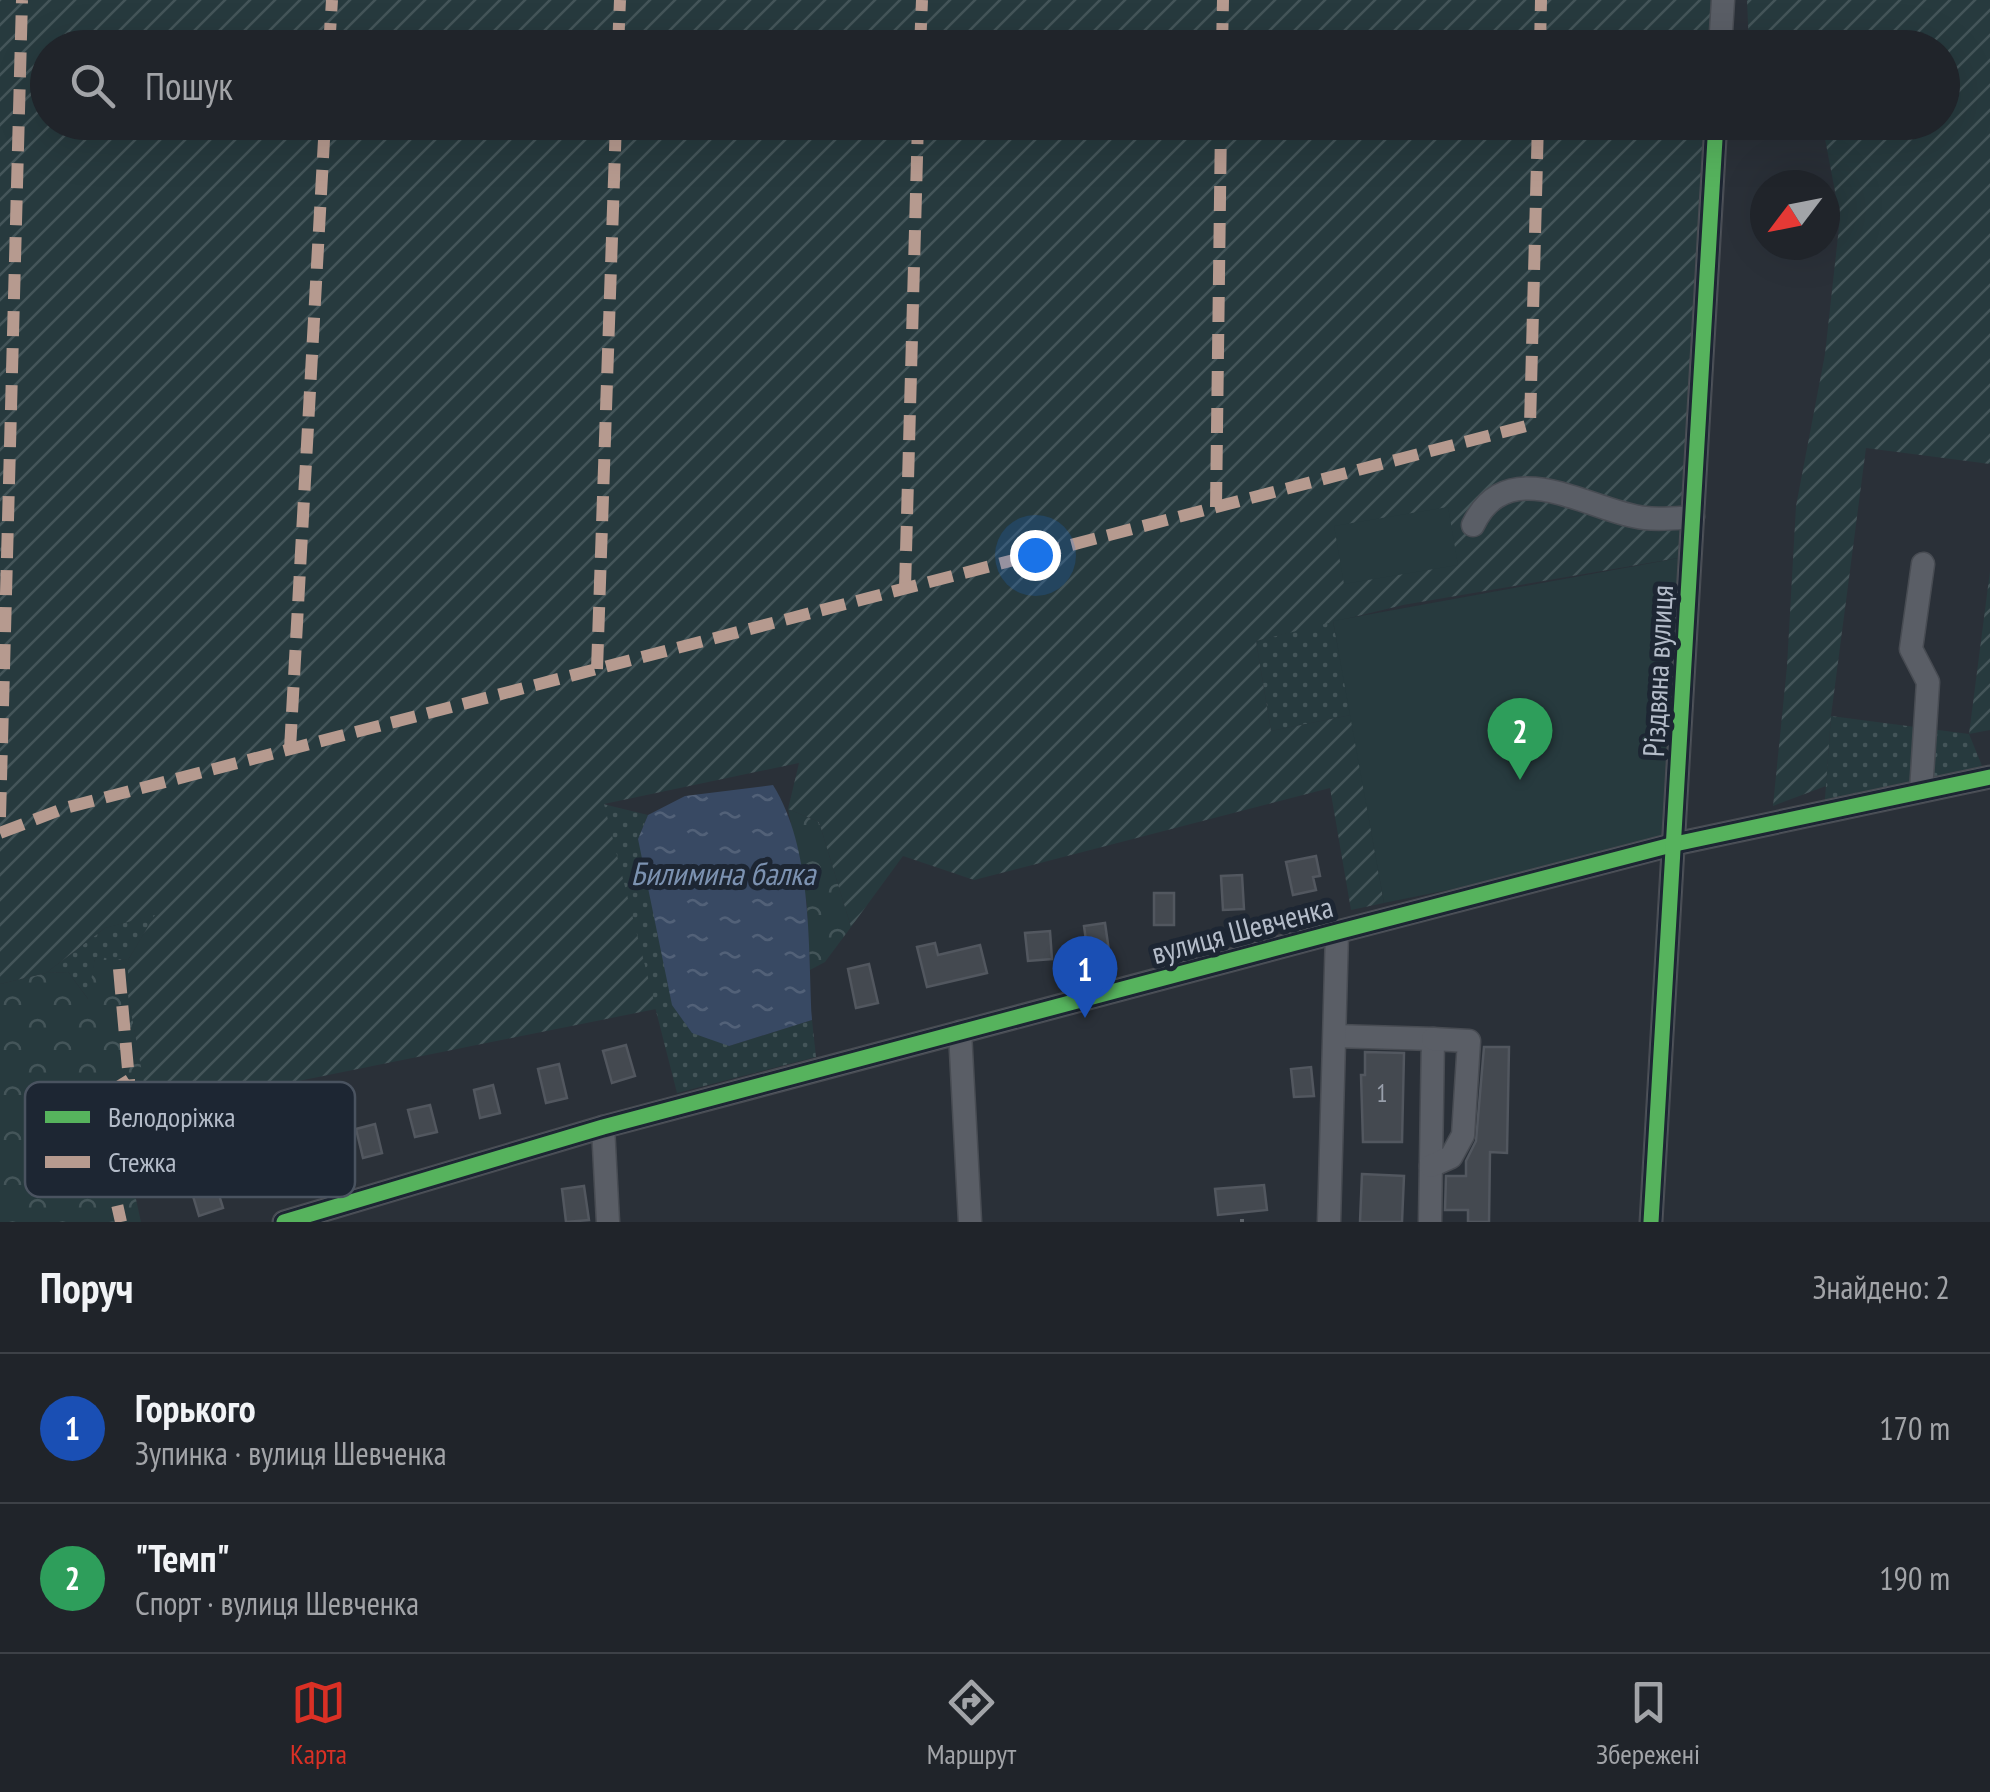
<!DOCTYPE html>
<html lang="uk">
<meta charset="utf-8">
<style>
:root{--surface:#20242a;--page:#2d3036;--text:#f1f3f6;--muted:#a2a4a8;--line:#3d4147;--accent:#d93025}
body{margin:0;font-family:"PT Sans Narrow",sans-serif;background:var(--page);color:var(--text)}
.compass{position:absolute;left:1750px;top:170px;width:90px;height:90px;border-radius:50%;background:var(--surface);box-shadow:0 10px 40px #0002;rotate:238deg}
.you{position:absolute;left:1035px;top:555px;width:35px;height:35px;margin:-25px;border:8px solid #fff;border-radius:50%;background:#1a73e8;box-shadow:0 0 0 15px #1a73e833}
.badge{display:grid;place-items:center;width:65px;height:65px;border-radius:50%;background:var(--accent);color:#fff;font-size:32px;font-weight:700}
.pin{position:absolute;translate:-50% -82px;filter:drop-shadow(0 2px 5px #0008)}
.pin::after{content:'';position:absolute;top:52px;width:35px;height:30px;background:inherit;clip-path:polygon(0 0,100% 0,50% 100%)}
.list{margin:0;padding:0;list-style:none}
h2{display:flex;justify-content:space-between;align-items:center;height:130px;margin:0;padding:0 40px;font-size:42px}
h2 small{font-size:32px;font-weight:400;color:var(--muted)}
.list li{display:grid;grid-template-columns:65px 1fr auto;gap:30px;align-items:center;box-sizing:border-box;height:150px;padding:0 40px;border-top:2px solid var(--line)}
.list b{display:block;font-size:38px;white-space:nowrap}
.list p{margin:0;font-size:32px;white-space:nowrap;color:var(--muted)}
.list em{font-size:32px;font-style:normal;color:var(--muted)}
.icon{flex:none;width:55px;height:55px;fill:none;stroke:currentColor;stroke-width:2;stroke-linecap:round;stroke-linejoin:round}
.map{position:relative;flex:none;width:1990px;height:1222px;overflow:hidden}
.search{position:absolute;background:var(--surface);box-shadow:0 10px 40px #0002;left:30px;right:30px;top:30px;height:110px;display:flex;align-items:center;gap:25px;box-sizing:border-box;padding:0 35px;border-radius:55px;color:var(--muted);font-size:38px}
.sheet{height:430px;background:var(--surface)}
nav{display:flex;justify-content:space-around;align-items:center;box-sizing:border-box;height:140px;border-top:2px solid var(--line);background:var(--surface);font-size:28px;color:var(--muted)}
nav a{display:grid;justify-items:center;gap:5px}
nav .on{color:var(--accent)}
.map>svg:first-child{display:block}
</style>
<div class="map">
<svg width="1990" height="1222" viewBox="0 0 1990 1222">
<defs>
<pattern id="grass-dots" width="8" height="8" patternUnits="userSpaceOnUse" patternTransform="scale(2.5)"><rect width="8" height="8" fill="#273a3e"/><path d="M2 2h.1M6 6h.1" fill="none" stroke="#445559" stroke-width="1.8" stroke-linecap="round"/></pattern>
<pattern id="forest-crowns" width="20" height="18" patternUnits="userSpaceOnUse" patternTransform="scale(2.5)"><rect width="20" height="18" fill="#273a3e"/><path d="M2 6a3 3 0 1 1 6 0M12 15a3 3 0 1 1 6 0" fill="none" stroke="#445559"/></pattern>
<pattern id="garden-furrows" width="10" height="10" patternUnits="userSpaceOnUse" patternTransform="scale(2.5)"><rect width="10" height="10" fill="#273a3e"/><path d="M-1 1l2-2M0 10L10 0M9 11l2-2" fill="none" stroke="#445559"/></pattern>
<pattern id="water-ripples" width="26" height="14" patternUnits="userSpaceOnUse" patternTransform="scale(2.5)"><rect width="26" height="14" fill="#384963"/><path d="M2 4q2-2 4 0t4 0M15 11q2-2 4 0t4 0" fill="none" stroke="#526178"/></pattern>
</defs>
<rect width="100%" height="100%" fill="#2a3038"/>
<g fill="url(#grass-dots)">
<path d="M1333 621 1351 715 1271 731 1256 641Z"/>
<path d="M1831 716 1969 734 1987 778 1824 812Z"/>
<path d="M603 804 648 815 638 839 729 1046 812 1020 816 1057 677 1093Z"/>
<path d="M156 914 128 960 95 958 89 1000 68 972 46 973 105 928Z"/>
</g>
<g fill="url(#forest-crowns)">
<path d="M788 809 819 822 851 927 825 962 810 970 807 905Z"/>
<path d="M95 957 128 960V995L160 1166 129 1167 141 1222H0V984L46 973 68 972 88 999Z"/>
</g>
<g fill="url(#garden-furrows)">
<path d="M0 0H1723L1720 48H48V122L1716 123 1690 556 1403 605 1256 641 1271 731 1351 715 1384 903 1351 910 1330 788 974 880 903 856 851 927 819 822 788 809 799 763 604 804 656 1009 149 1111 128 995V960L155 915 105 928 46 973 0 984Z"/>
<path d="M1747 0H1990V464L1866 448 1831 716 1826 786 1773 806 1787 666 1796 506 1825 354 1840 218 1822 123 1942 122V48L1749 47Z"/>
<path d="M1990 571V730L1969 734Z"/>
</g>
<g fill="#273a3e">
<path d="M1448 507 1458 565 1344 584 1334 526Z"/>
<path d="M1690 556 1675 844 1384 903 1333 621Z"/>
</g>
<path fill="url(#water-ripples)" d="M773 785C813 849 808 946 812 1020L729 1046 692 1033 672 1005 638 839 648 815 685 796Z"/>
<g fill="#444950" stroke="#52575f" stroke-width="2.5">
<path d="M1316 856 1320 876 1313 877 1316 890 1293 895 1286 862Z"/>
<path d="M1242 875 1244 909 1223 910 1221 876Z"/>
<rect x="1154" y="893" width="20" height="32"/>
<path d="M1105 923 1109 951 1088 955 1084 926Z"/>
<path d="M1050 931 1052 959 1028 961 1025 933Z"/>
<path d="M935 943 938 955 980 945 987 973 927 987 917 947Z"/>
<path d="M869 964 878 1003 856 1008 848 969Z"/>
<path d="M626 1045 635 1076 612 1083 603 1051Z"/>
<path d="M1484 1047H1509L1507 1153 1490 1152 1489 1222H1468V1210H1445L1446 1176H1466V1161L1476 1141Z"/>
<path d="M1365 1052 1404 1053 1402 1142H1363L1361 1075H1365Z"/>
<path d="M559 1064 567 1098 546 1103 538 1069Z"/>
<path d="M1311 1067 1314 1096 1294 1097 1291 1069Z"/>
<path d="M493 1085 500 1113 480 1118 474 1090Z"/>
<path d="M430 1105 437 1132 415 1137 408 1110Z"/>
<path d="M375 1124 382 1153 363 1158 356 1129Z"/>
<path d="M208 1159 223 1208 199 1216 184 1166Z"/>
<path d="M1362 1174 1404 1176 1402 1222H1360Z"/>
<path d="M1264 1185 1267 1210 1218 1215 1215 1189Z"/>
<path d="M584 1186 589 1220 566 1222 562 1189Z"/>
</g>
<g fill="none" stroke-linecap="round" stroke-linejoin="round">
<g stroke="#484c53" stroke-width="25">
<g id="minor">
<path d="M1720 48 1723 0"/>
<path d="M1473 525C1509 450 1592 513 1645 518 1660 520 1677 518 1693 517"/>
<path d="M1921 791 1928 682 1911 649 1923 564"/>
<path d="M960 1032 970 1222"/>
<path d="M1335 1036 1433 1039 1430 1222"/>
<path d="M603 1127 608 1222"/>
<path d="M1431 1166 1451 1157 1463 1135 1469 1041 1433 1039"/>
<path d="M284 1222 603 1127 1337 932 1675 844 1990 777"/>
<path d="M1329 1222 1337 932"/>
<path d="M1651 1222 1716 122"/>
</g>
</g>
<path stroke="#5d636a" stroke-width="4" stroke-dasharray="8 8" stroke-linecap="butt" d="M1242 1219V1222"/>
<use href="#minor" stroke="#5a5e66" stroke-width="22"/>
<g stroke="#b69a8f" stroke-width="12" stroke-dasharray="25 12" stroke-linecap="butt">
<path d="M329 48 332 0"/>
<path d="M618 48 620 0"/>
<path d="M920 48 922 0"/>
<path d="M1222 48 1223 0"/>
<path d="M1540 48 1541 0"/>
<path d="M1216 507 1221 122"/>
<path d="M905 588 918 122"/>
<path d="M597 669 616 122"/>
<path d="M290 749 325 122"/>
<path d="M0 817 22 0"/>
<path d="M0 833 65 808 1530 425 1538 122"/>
<path d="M119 969 129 1080 94 1102 121 1222"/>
</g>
<g stroke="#1d2633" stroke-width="21">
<g id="cycleway">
<path d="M284 1222 603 1127 1337 932 1675 844 1990 777"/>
<path d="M1651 1222 1716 122"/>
</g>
</g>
<use href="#cycleway" stroke="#56b35d" stroke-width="15"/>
</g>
<g text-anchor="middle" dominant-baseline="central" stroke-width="10" stroke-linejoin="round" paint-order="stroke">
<g font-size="25" fill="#989fab">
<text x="1382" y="1093">1</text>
</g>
<g font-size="30" fill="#b4bcc9" stroke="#1d2633">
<text transform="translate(1657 671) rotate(-87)">Різдвяна вулиця</text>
<text transform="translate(1242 929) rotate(-15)">вулиця Шевченка</text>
</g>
<g font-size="32" font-style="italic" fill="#7c92b1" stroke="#1d2633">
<text x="723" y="873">Билимина балка</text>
</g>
</g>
<rect x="25" y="1082" width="330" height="115" rx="15" fill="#1d2633" stroke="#4a5360" stroke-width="2.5"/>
<rect x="45" y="1111" width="45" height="12" fill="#56b35d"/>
<rect x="45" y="1156" width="45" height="12" fill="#b69a8f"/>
<g font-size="28" fill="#b4bcc9">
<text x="108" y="1127">Велодоріжка</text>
<text x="108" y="1172">Стежка</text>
</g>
</svg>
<svg class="compass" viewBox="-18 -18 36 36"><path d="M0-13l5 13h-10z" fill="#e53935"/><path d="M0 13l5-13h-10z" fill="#a2a4a8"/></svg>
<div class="you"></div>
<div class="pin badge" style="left:1085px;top:1018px;background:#1a4fb4">1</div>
<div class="pin badge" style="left:1520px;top:780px;background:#2e9e5b">2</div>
<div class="search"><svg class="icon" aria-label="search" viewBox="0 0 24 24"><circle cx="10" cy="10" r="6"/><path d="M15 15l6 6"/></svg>Пошук</div>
</div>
<section class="sheet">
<h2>Поруч<small>Знайдено: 2</small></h2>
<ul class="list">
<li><span class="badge" style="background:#1a4fb4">1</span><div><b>Горького</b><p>Зупинка · вулиця Шевченка</p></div><em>170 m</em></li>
<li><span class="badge" style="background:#2e9e5b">2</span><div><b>&quot;Темп&quot;</b><p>Спорт · вулиця Шевченка</p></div><em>190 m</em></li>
</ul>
</section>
<nav>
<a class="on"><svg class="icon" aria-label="map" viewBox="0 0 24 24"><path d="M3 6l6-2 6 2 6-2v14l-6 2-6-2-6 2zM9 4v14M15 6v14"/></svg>Карта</a>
<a><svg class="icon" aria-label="directions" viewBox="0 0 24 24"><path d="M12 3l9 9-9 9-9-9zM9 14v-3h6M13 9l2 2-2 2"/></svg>Маршрут</a>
<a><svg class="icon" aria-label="saved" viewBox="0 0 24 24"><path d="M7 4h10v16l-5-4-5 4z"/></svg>Збережені</a>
</nav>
